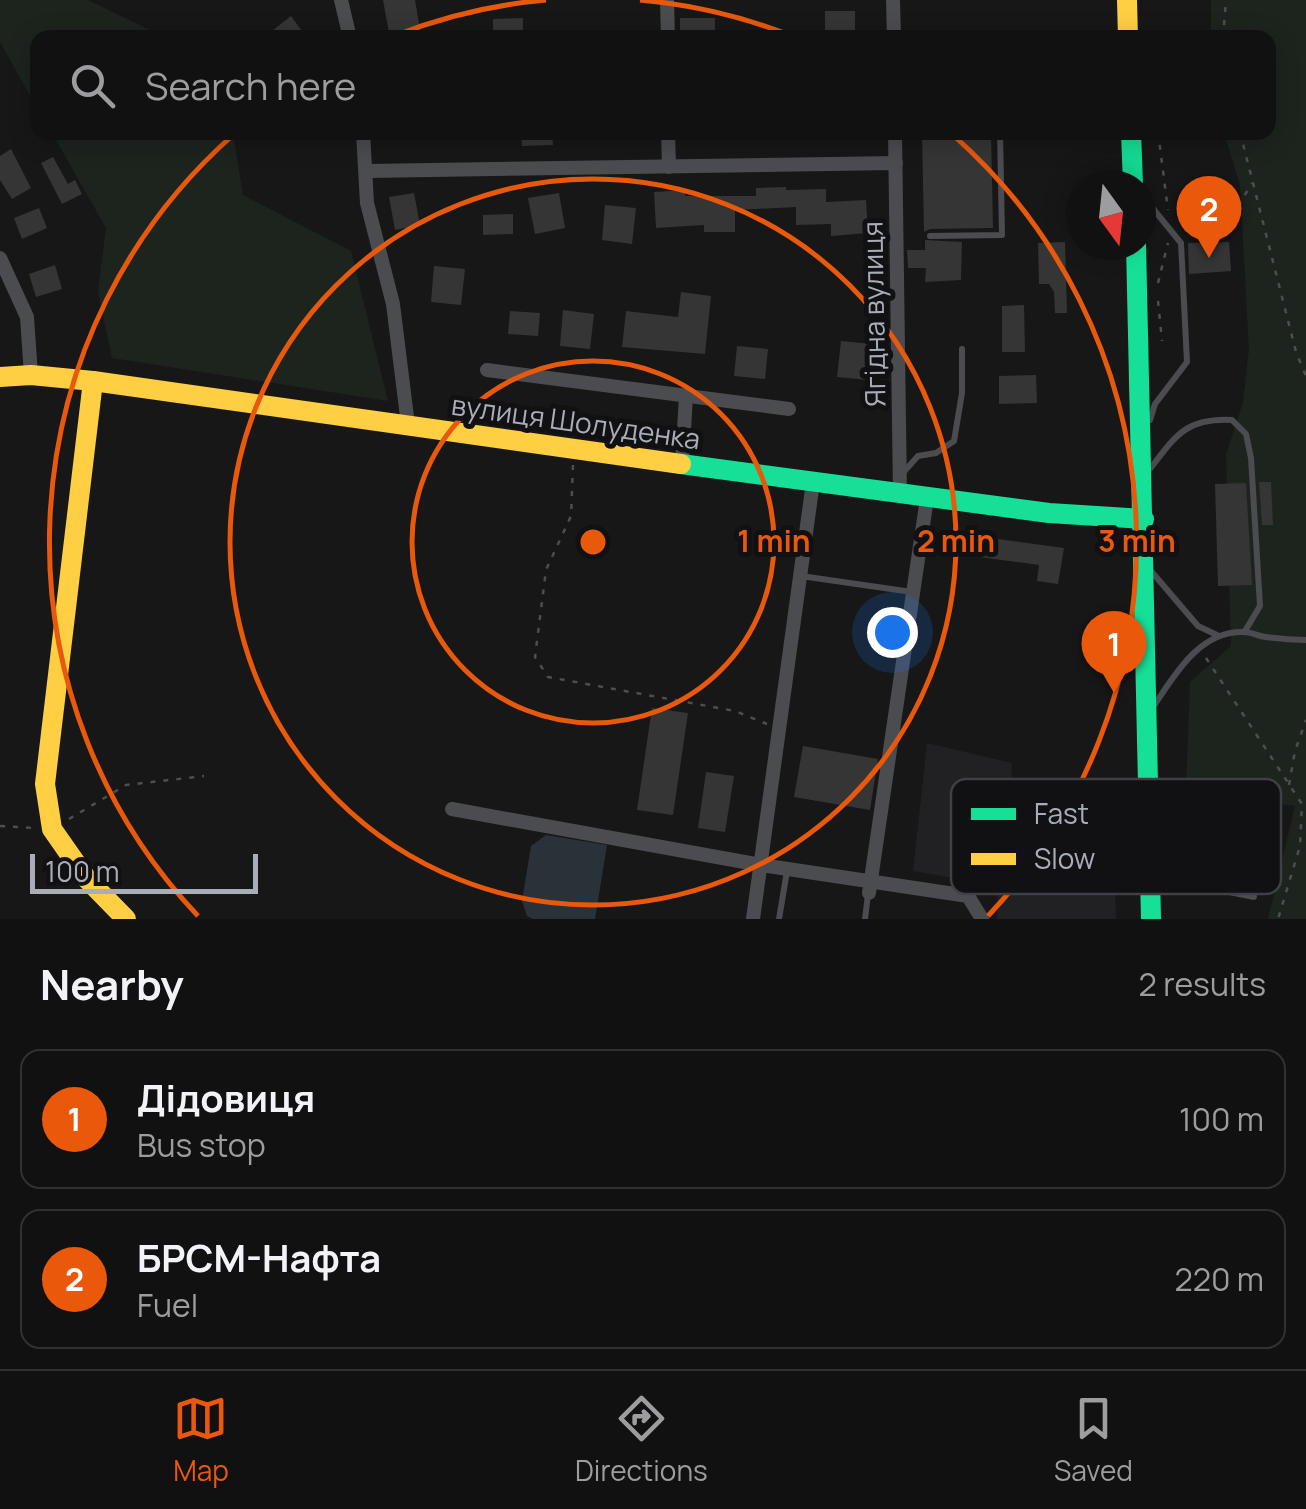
<!DOCTYPE html>
<meta charset="utf-8">
<style>
:root{--surface:#111;--page:#1e1f1f;--text:#f1f3f6;--muted:#9c9d9f;--line:#303131;--accent:#ea580c}
body{margin:0;font-family:Manrope,sans-serif;background:var(--page);color:var(--text)}
.compass{position:absolute;left:1066px;top:170px;width:90px;height:90px;border-radius:50%;background:var(--surface);box-shadow:0 5px 25px #0003;rotate:165deg}
.scale{position:absolute;left:30px;bottom:25px;width:228px;box-sizing:border-box;padding-left:10px;border:5px solid #a8adb8;border-top:0;font-size:28px;line-height:35px;white-space:nowrap;color:#a8adb8;-webkit-text-stroke:8px #111113;paint-order:stroke}
.you{position:absolute;left:892px;top:632px;width:35px;height:35px;margin:-25px;border:8px solid #fff;border-radius:50%;background:#1a73e8;box-shadow:0 0 0 15px #1a73e833}
.badge{display:grid;place-items:center;width:65px;height:65px;border-radius:50%;background:var(--accent);color:#fff;font-size:32px;font-weight:700}
.pin{position:absolute;translate:-50% -82px;filter:drop-shadow(0 2px 5px #0008)}
.pin::after{content:'';position:absolute;top:52px;width:35px;height:30px;background:inherit;clip-path:polygon(0 0,100% 0,50% 100%)}
.list{margin:0;padding:0;list-style:none}
h2{display:flex;justify-content:space-between;align-items:center;height:130px;margin:0;padding:0 40px;font-size:42px}
h2 small{font-size:32px;font-weight:400;color:var(--muted)}
.list li{display:grid;grid-template-columns:65px 1fr auto;gap:30px;align-items:center;box-sizing:border-box;height:140px;margin:0 20px 20px;padding:0 20px;border:2px solid var(--line);border-radius:20px}
.list b{display:block;font-size:38px;white-space:nowrap}
.list p{margin:0;font-size:32px;white-space:nowrap;color:var(--muted)}
.list em{font-size:32px;font-style:normal;color:var(--muted)}
.icon{flex:none;width:55px;height:55px;fill:none;stroke:currentColor;stroke-width:2;stroke-linecap:round;stroke-linejoin:round}
.map{position:relative;flex:none;width:1306px;height:919px;overflow:hidden}
.search{position:absolute;background:var(--surface);box-shadow:0 5px 25px #0003;left:30px;right:30px;top:30px;height:110px;display:flex;align-items:center;gap:25px;box-sizing:border-box;padding:0 35px;border-radius:20px;color:var(--muted);font-size:38px}
.sheet{height:450px;background:var(--surface)}
nav{display:flex;justify-content:space-around;align-items:center;box-sizing:border-box;height:140px;border-top:2px solid var(--line);background:var(--surface);font-size:28px;color:var(--muted)}
nav a{display:grid;justify-items:center;gap:5px}
nav .on{color:var(--accent)}
.map>svg:first-child{display:block}
</style>
<div class="map">
<svg width="1306" height="919" viewBox="0 0 1306 919">
<rect width="100%" height="100%" fill="#171717"/>
<path fill="#212123" d="M927 743 1012 763 1008 869 1115 882 1116 919H997L998 886 913 871Z"/>
<g fill="#1d241e">
<path d="M0 0H88L164 37 38 38 37 108 0 42Z"/>
<path d="M1211 0H1306V919H1268L1295 806 1186 790 1190 682 1231 646 1226 455 1243 402 1249 349 1240 185 1224 133 1268 132V38L1211 37Z"/>
<path d="M52 133H233L243 195 351 251 388 401 112 358 98 291 106 228Z"/>
</g>
<path fill="#2a3239" d="M546 835 607 845 595 919H533L527 916 522 901 531 846Z"/>
<g fill="#353536">
<path d="M383 0H415L421 35 390 38Z"/>
<path d="M825 11H855V33L825 34Z"/>
<path d="M291 16 307 38H263Z"/>
<path d="M523 18V38H493V19Z"/>
<rect x="680" y="18" width="35" height="20"/>
<path d="M521 132H552L553 145 522 146Z"/>
<path d="M922 132H991L993 228 930 229 924 232Z"/>
<path d="M11 149 31 188 12 199 0 180V156Z"/>
<path d="M53 157 68 184 75 180 82 194 62 204 41 163Z"/>
<path d="M786 187V190L826 189V202L866 200 868 233 831 236V224L796 225V207L735 210V232H704V225L656 228 654 192 685 190V196H756V188Z"/>
<path d="M414 193 420 225 395 230 389 197Z"/>
<path d="M559 193 565 228 535 234 528 198Z"/>
<path d="M605 205 636 208 632 244 602 240Z"/>
<path d="M39 208 47 228 22 239 14 218Z"/>
<path d="M513 214V234L483 235V215Z"/>
<path d="M925 240 962 242 961 280 925 282 926 268H908L907 250H925Z"/>
<path d="M1065 242 1067 313H1055L1054 292 1049 284H1039L1038 243Z"/>
<path d="M1229 242 1231 271 1189 274 1188 243Z"/>
<path d="M55 265 62 289 36 297 29 274Z"/>
<path d="M434 266 465 269 461 305 431 302Z"/>
<path d="M681 292 711 296 705 354 622 347 626 311 678 317Z"/>
<path d="M1024 305 1025 352H1002V306Z"/>
<path d="M563 310 594 314 590 349 560 346Z"/>
<path d="M510 311 540 313 538 336 508 334Z"/>
<path d="M841 341 871 344 868 380 837 377Z"/>
<path d="M737 346 768 349 765 379 734 376Z"/>
<path d="M1036 375 1037 403 999 404V376Z"/>
<path d="M1259 482H1271L1273 525H1262Z"/>
<path d="M1246 483 1252 585 1218 586 1215 484Z"/>
<path d="M947 532 1064 548 1058 584 1037 581 1039 565 944 552Z"/>
<path d="M652 708 688 713 673 815 637 810Z"/>
<path d="M803 746 878 759 870 810 794 797Z"/>
<path d="M706 772 734 776 725 832 698 828Z"/>
</g>
<g fill="none" stroke-linecap="round" stroke-linejoin="round">
<g stroke="#4d4e52" stroke-width="2.5" stroke-dasharray="5 8" stroke-linecap="butt">
<path d="M1223 38 1226 0"/>
<path d="M1158 132 1168 210"/>
<path d="M1240 132 1296 352 1306 376"/>
<path d="M1184 230 1227 225 1252 183"/>
<path d="M1158 283 1168 243"/>
<path d="M1158 301 1162 341"/>
<path d="M573 465 571 516 546 570 535 657 548 677 735 711 767 724"/>
<path d="M1206 658 1302 804 1300 846 1278 919"/>
<path d="M1289 785 1295 751 1306 720"/>
<path d="M69 819 126 785 204 776"/>
<path d="M0 826 33 828"/>
</g>
<g stroke="#4b4c50" stroke-width="6">
<path d="M1141 194 1181 243 1187 362 1155 404 1150 420"/>
<path d="M930 236 1002 235 1000 132"/>
<path d="M1150 469C1176 435 1186 418 1232 420L1246 434 1251 458 1260 606 1245 631"/>
<path d="M901 475 918 456 936 453 954 441 962 393V349"/>
<path d="M1151 571 1198 626 1217 635"/>
<path d="M801 576 912 592"/>
<path d="M1155 704C1176 673 1200 631 1243 632 1251 632 1258 636 1266 637 1279 639 1293 640 1306 640"/>
<path d="M1156 877 1254 897"/>
<path d="M1202 888 1213 819 1261 826"/>
<path d="M779 919 787 871"/>
<path d="M865 919 868 894"/>
</g>
<g stroke="#4b4c50" stroke-width="14">
<path d="M341 0 350 38"/>
<path d="M667 0 668 38"/>
<path d="M893 0 894 38"/>
<path d="M363 132 367 203 393 304 408 425"/>
<path d="M668 132 669 167"/>
<path d="M895 132 900 495"/>
<path d="M367 171 896 163"/>
<path d="M0 258 27 317 31 375"/>
<path d="M487 370 789 409"/>
<path d="M682 464 686 396"/>
<path d="M452 809 761 865 968 896 982 919"/>
<path d="M869 893 927 498"/>
<path d="M753 919 813 482"/>
</g>
<g stroke="#16e098" stroke-width="20">
<path d="M1131 132 1133 185"/>
<path d="M1136 245 1151 919"/>
<path d="M681 464 1049 513 1144 519"/>
</g>
<g stroke="#ffcf43" stroke-width="20">
<path d="M1127 0 1128 38"/>
<path d="M0 377 31 375 93 381 681 464"/>
<path d="M93 381 45 784 52 829 87 879 126 919"/>
</g>
</g>
<g fill="none" stroke="#e8590c" stroke-width="5">
<circle cx="593" cy="542" r="181"/>
<circle cx="593" cy="542" r="363"/>
<path d="M198 916A544 544 0 0 1 233 135M394 36A544 544 0 0 1 546 0M640 0A544 544 0 0 1 792 36M953 135A544 544 0 0 1 988 916"/>
</g>
<g text-anchor="middle" dominant-baseline="central" stroke-width="10" stroke-linejoin="round" paint-order="stroke">
<g font-size="28" fill="#a8adb8" stroke="#111113">
<text transform="translate(873 314) rotate(-91)">Ягідна вулиця</text>
<text transform="translate(576 421) rotate(8)">вулиця Шолуденка</text>
</g>
</g>
<rect x="951" y="779" width="330" height="115" rx="15" fill="#111113" stroke="#3e4045" stroke-width="2.5"/>
<rect x="971" y="808" width="45" height="12" fill="#16e098"/>
<rect x="971" y="853" width="45" height="12" fill="#ffcf43"/>
<g font-size="28" fill="#a8adb8">
<text x="1034" y="824">Fast</text>
<text x="1034" y="869">Slow</text>
</g>
<circle cx="593" cy="542" r="15" fill="#e8590c" stroke="#111113" stroke-width="5"/>
<g font-size="30" text-anchor="middle" font-weight="bold" fill="#e8590c" stroke="#111113" stroke-width="10" stroke-linejoin="round" paint-order="stroke">
<text x="774" y="552">1 min</text>
<text x="956" y="552">2 min</text>
<text x="1137" y="552">3 min</text>
</g>
</svg>
<svg class="compass" viewBox="-18 -18 36 36"><path d="M0-13l5 13h-10z" fill="#e53935"/><path d="M0 13l5-13h-10z" fill="#9c9d9f"/></svg>
<div class="scale">100 m</div>
<div class="you"></div>
<div class="pin badge" style="left:1114px;top:693px">1</div>
<div class="pin badge" style="left:1209px;top:258px">2</div>
<div class="search"><svg class="icon" aria-label="search" viewBox="0 0 24 24"><circle cx="10" cy="10" r="6"/><path d="M15 15l6 6"/></svg>Search here</div>
</div>
<section class="sheet">
<h2>Nearby<small>2 results</small></h2>
<ul class="list">
<li><span class="badge">1</span><div><b>Дідовиця</b><p>Bus stop</p></div><em>100 m</em></li>
<li><span class="badge">2</span><div><b>БРСМ-Нафта</b><p>Fuel</p></div><em>220 m</em></li>
</ul>
</section>
<nav>
<a class="on"><svg class="icon" aria-label="map" viewBox="0 0 24 24"><path d="M3 6l6-2 6 2 6-2v14l-6 2-6-2-6 2zM9 4v14M15 6v14"/></svg>Map</a>
<a><svg class="icon" aria-label="directions" viewBox="0 0 24 24"><path d="M12 3l9 9-9 9-9-9zM9 14v-3h6M13 9l2 2-2 2"/></svg>Directions</a>
<a><svg class="icon" aria-label="saved" viewBox="0 0 24 24"><path d="M7 4h10v16l-5-4-5 4z"/></svg>Saved</a>
</nav>
